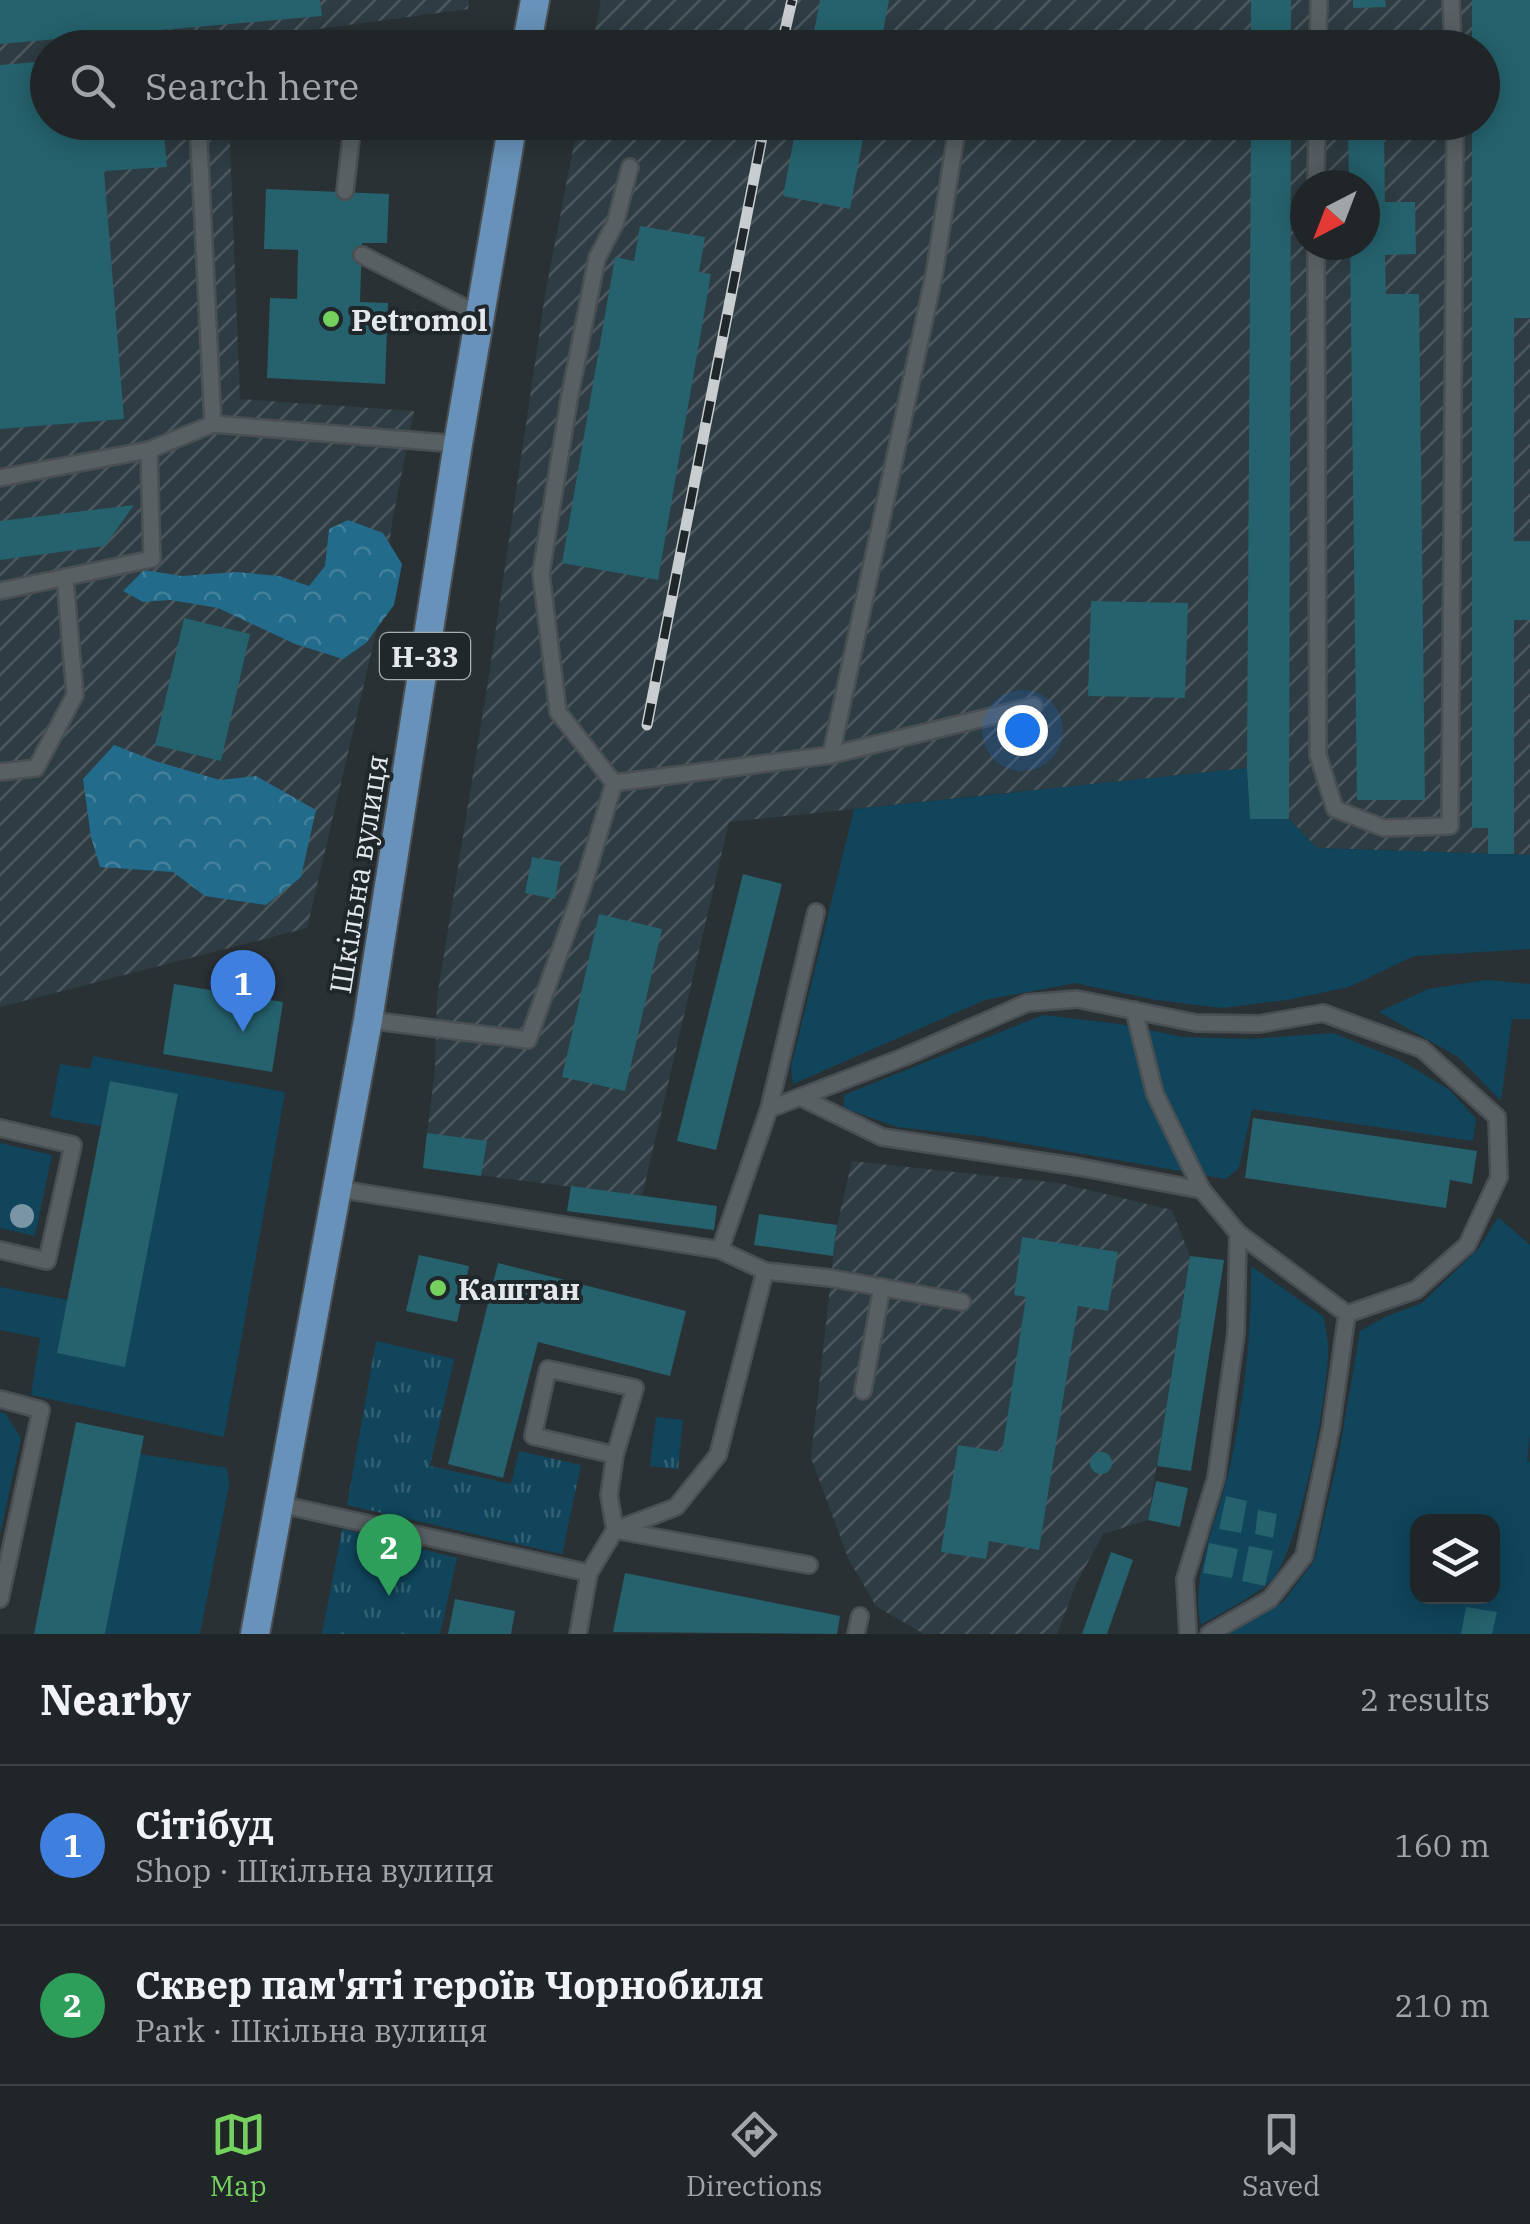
<!DOCTYPE html>
<meta charset="utf-8">
<style>
:root{--surface:#202528;--page:#2d3134;--text:#f1f3f6;--muted:#a2a5a8;--line:#3d4245;--accent:#74d25c}
body{margin:0;font-family:"IBM Plex Serif",serif;background:var(--page);color:var(--text)}
.controls{position:absolute;right:30px;bottom:30px;display:grid;overflow:hidden;border-radius:20px;box-shadow:0 5px 25px #0003}
.controls button{width:90px;height:90px;display:grid;place-items:center;padding:0;border:0;border-bottom:2px solid var(--line);background:var(--surface);color:var(--text);font:50px sans-serif}
.compass{position:absolute;left:1290px;top:170px;width:90px;height:90px;border-radius:50%;background:var(--surface);box-shadow:0 5px 25px #0003;rotate:222deg}
.you{position:absolute;left:1022px;top:730px;width:35px;height:35px;margin:-25px;border:8px solid #fff;border-radius:50%;background:#1a73e8;box-shadow:0 0 0 15px #1a73e833}
.badge{display:grid;place-items:center;width:65px;height:65px;border-radius:50%;background:var(--accent);color:#fff;font-size:32px;font-weight:700}
.pin{position:absolute;translate:-50% -82px;filter:drop-shadow(0 2px 5px #0008)}
.pin::after{content:'';position:absolute;top:52px;width:35px;height:30px;background:inherit;clip-path:polygon(0 0,100% 0,50% 100%)}
.list{margin:0;padding:0;list-style:none}
h2{display:flex;justify-content:space-between;align-items:center;height:130px;margin:0;padding:0 40px;font-size:42px}
h2 small{font-size:32px;font-weight:400;color:var(--muted)}
.list li{display:grid;grid-template-columns:65px 1fr auto;gap:30px;align-items:center;box-sizing:border-box;height:160px;padding:0 40px;border-top:2px solid var(--line)}
.list b{display:block;font-size:38px;white-space:nowrap}
.list p{margin:0;font-size:32px;white-space:nowrap;color:var(--muted)}
.list em{font-size:32px;font-style:normal;color:var(--muted)}
.icon{flex:none;width:55px;height:55px;fill:none;stroke:currentColor;stroke-width:2;stroke-linecap:round;stroke-linejoin:round}
.map{position:relative;flex:none;width:1530px;height:1634px;overflow:hidden}
.search{position:absolute;background:var(--surface);box-shadow:0 5px 25px #0003;left:30px;right:30px;top:30px;height:110px;display:flex;align-items:center;gap:25px;box-sizing:border-box;padding:0 35px;border-radius:55px;color:var(--muted);font-size:38px}
.sheet{height:450px;background:var(--surface)}
nav{display:flex;justify-content:space-around;align-items:center;box-sizing:border-box;height:140px;border-top:2px solid var(--line);background:var(--surface);font-size:28px;color:var(--muted)}
nav a{display:grid;justify-items:center;gap:5px}
nav .on{color:var(--accent)}
.map>svg:first-child{display:block}
</style>
<div class="map">
<svg width="1530" height="1634" viewBox="0 0 1530 1634">
<defs>
<pattern id="industrial-furrows" width="10" height="10" patternUnits="userSpaceOnUse" patternTransform="scale(2.5)"><rect width="10" height="10" fill="#2e3c43"/><path d="M-1 1l2-2M0 10L10 0M9 11l2-2" fill="none" stroke="#4c585e"/></pattern>
<pattern id="forest-crowns" width="20" height="18" patternUnits="userSpaceOnUse" patternTransform="scale(2.5)"><rect width="20" height="18" fill="#226b8a"/><path d="M2 6a3 3 0 1 1 6 0M12 15a3 3 0 1 1 6 0" fill="none" stroke="#42809b"/></pattern>
<pattern id="park-tufts" width="24" height="20" patternUnits="userSpaceOnUse" patternTransform="scale(2.5)"><rect width="24" height="20" fill="#10455b"/><path d="M3 7l-1-3M5 7V3M7 7l1-3M15 17l-1-3M17 17v-4M19 17l1-3" fill="none" stroke="#336073"/></pattern>
</defs>
<rect width="100%" height="100%" fill="#2a3135"/>
<g fill="url(#industrial-furrows)" fill-rule="evenodd">
<path d="M0 0H469L468 9 227 41 226 47 48 48V122L229 123 240 399 414 411 393 517 379 620 307 928 0 1007Z"/>
<path d="M601 0H1530V855L1317 848 1289 819H1250L1247 768 729 822 642 1196 423 1168 435 1069 437 998 490 669 545 295 578 123 1482 122V48L592 47ZM1305 185H1365V245H1305Z"/>
<path d="M852 1161 1059 1183 1172 1210 1190 1256 1148 1520 1103 1534 1076 1584 1057 1634H924L876 1606 849 1560 811 1458 837 1225Z"/>
</g>
<g fill="#10455b" fill-rule="evenodd">
<path d="M1247 768 1250 819H1289L1317 848 1530 855V949L1414 956 1349 987 1287 1000 1222 1008 1156 1000 1075 983 985 1000 793 1084 791 1067 854 809Z"/>
<path d="M1487 980 1530 984V1019H1512L1501 1101 1458 1057 1379 1012 1428 989Z"/>
<path d="M1043 1015 1119 1024 1183 1037 1250 1039 1333 1033 1398 1059 1450 1090 1476 1119 1473 1141 1252 1109 1239 1168 1226 1179 981 1136 897 1127 844 1108V1095Z"/>
<path d="M93 1056 285 1092 224 1437 31 1395 40 1338 0 1330V1287L68 1300 58 1353 125 1366 178 1095 111 1081 101 1126 50 1117 60 1064 90 1069Z"/>
<path d="M0 1143 52 1155 35 1236 0 1228Z"/>
<path d="M1498 1217 1530 1245V1435L1527 1461 1530 1462V1634H1229L1283 1602 1314 1561 1338 1459 1360 1331 1387 1316 1422 1303 1479 1248ZM1418 1522H1492V1596H1418Z"/>
<path d="M1251 1266 1324 1317C1325 1329 1329 1343 1328 1355 1326 1405 1302 1531 1277 1573 1266 1592 1221 1612 1201 1625 1189 1578 1220 1513 1230 1466 1244 1400 1252 1334 1251 1266Z"/>
<path d="M0 1412 5 1413 21 1438 0 1534Z"/>
<path d="M140 1454 227 1468 229 1485 200 1634H105Z"/>
</g>
<g fill="url(#forest-crowns)">
<path d="M348 520 383 533 402 564 394 605 366 643 343 659 295 644 218 608 170 600 143 602 123 591 144 570 182 576 236 572 279 576 309 586 325 566 329 529Z"/>
<path d="M114 745 155 761 220 780 256 776 316 810 301 877 266 905 205 896 173 872 100 867 91 837 83 779Z"/>
</g>
<g fill="url(#park-tufts)">
<path d="M376 1341 454 1359 430 1466 511 1484 519 1451 581 1465 562 1554 347 1505Z"/>
<path d="M656 1417 683 1420 678 1469 650 1466Z"/>
<path d="M342 1529 457 1558 440 1634H322Z"/>
</g>
<g fill="#25626d">
<path d="M0 0H320L322 16 0 44Z"/>
<path d="M820 0H889L880 48H811Z"/>
<rect x="1251" y="0" width="40" height="48"/>
<path d="M1353 0H1385L1386 7 1353 8Z"/>
<path d="M1472 0H1530V318H1514V541H1530V620H1514V854H1488V828H1472V122H1482V48H1472Z"/>
<path d="M48 61V122H163L167 167 104 171 124 419 0 429V65Z"/>
<path d="M797 122H866L850 209 783 196Z"/>
<path d="M1251 122H1291L1289 819H1250L1247 768Z"/>
<path d="M1384 131 1385 202H1415L1416 254 1385 255 1386 294H1419L1425 800H1357L1350 245H1365V185H1349L1348 132Z"/>
<path d="M266 189 389 194 387 243H362L360 302 388 303 385 384 267 378 270 298 297 299 298 250 264 249Z"/>
<path d="M640 226 705 237 699 272 711 274 658 580 562 563 615 257 634 261Z"/>
<path d="M134 505 105 546 0 560V521Z"/>
<path d="M1091 601 1188 603 1185 698 1088 696Z"/>
<path d="M184 618 250 634 221 761 155 745Z"/>
<path d="M532 857 561 862 555 899 525 893Z"/>
<path d="M743 874 782 884 716 1150 677 1141Z"/>
<path d="M599 914 662 929 625 1091 562 1077Z"/>
<path d="M174 984 283 1002 272 1072 163 1054Z"/>
<path d="M110 1081 178 1094 125 1367 57 1353Z"/>
<path d="M1253 1118 1477 1151 1472 1184 1450 1180 1446 1208 1245 1178Z"/>
<path d="M427 1133 487 1141 481 1176 423 1168Z"/>
<path d="M571 1186 717 1206 714 1230 567 1211Z"/>
<path d="M759 1214 837 1225 833 1256 754 1245Z"/>
<path d="M1022 1237 1118 1252 1108 1311 1078 1306 1039 1550 989 1541 986 1559 941 1552 958 1445 1002 1452 1026 1297 1014 1295Z"/>
<path d="M419 1255 469 1266 457 1322 406 1311Z"/>
<path d="M1190 1256 1224 1260 1191 1471 1157 1466Z"/>
<path d="M498 1263 686 1311 670 1376 538 1342 503 1478 448 1464Z"/>
<path d="M76 1422 144 1436 105 1634H34Z"/>
<circle cx="1101" cy="1463" r="11"/>
<path d="M1156 1481 1188 1488 1180 1527 1148 1520Z"/>
<path d="M1226 1496 1247 1501 1241 1533 1219 1529Z"/>
<path d="M1258 1510 1277 1514 1273 1538 1255 1534Z"/>
<path d="M1209 1543 1238 1549 1232 1578 1203 1573Z"/>
<path d="M1249 1546 1273 1551 1265 1586 1242 1581Z"/>
<path d="M1111 1552 1133 1560 1107 1634H1082Z"/>
<path d="M625 1573 840 1616 837 1634 613 1632Z"/>
<path d="M455 1599 515 1611 511 1634H448Z"/>
<path d="M1466 1607 1497 1612 1492 1634H1461Z"/>
</g>
<g fill="none" stroke-linecap="round" stroke-linejoin="round">
<g stroke="#494f52" stroke-width="20">
<g id="service">
<path d="M1451 0 1453 48"/>
<path d="M1318 48 1319 0"/>
<path d="M198 122 213 424"/>
<path d="M1316 185 1317 122"/>
<path d="M345 191 353 122"/>
<path d="M1316 245 1318 755 1335 809 1384 828 1450 826 1455 122"/>
<path d="M362 255 481 316"/>
<path d="M0 478 149 450 213 424 458 444"/>
<path d="M0 591 152 559 149 450"/>
<path d="M831 755 934 275 958 122"/>
<path d="M0 772 36 768 75 695 65 577"/>
<path d="M614 783 558 712 541 573 569 400 597 258 615 224 630 167"/>
<path d="M1134 1010 1155 1094 1202 1190"/>
<path d="M368 1020 528 1040 582 890 614 783 831 755 1034 706"/>
<path d="M800 1097 882 1137 1079 1167 1202 1190 1238 1233 1236 1333 1216 1478 1185 1579 1188 1634"/>
<path d="M769 1109 816 912"/>
<path d="M0 1128 73 1145 47 1261 0 1250"/>
<path d="M338 1189 720 1250 769 1109 904 1057 1027 1003 1077 999 1196 1023 1259 1024 1323 1013 1422 1049 1497 1117 1499 1177 1467 1245 1416 1290 1347 1314"/>
<path d="M720 1250 765 1271 830 1278 962 1302"/>
<path d="M863 1391 882 1287"/>
<path d="M0 1399 41 1410 0 1599"/>
<path d="M615 1455 635 1388 548 1369 533 1436 615 1455 609 1495 615 1530 809 1565"/>
<path d="M279 1504 589 1573"/>
<path d="M578 1634 589 1573 615 1530 676 1507 718 1455 765 1271"/>
<path d="M856 1634 860 1616"/>
<path d="M1209 1634 1270 1599 1304 1556 1331 1428 1347 1314 1238 1233"/>
</g>
</g>
<g stroke="#494f52" stroke-width="32">
<g id="primary">
<path d="M526 48 535 0"/>
<path d="M255 1634 368 1020 458 444 513 122"/>
</g>
</g>
<use href="#service" stroke="#586064" stroke-width="15"/>
<use href="#primary" stroke="#6892b9" stroke-width="28"/>
<g stroke="#c8cdd0" stroke-width="11">
<g id="rail">
<path d="M781 48 792 0"/>
<path d="M647 725 765 122"/>
</g>
</g>
<use href="#rail" stroke="#20272b" stroke-width="8" stroke-dasharray="22" stroke-linecap="butt"/>
</g>
<circle fill="#7a95a3" cx="22" cy="1216" r="12"/>
<g fill="#74d25c" stroke="#20272b" stroke-width="4">
<circle cx="331" cy="319" r="10"/>
<circle cx="438" cy="1288" r="10"/>
</g>
<g text-anchor="middle" dominant-baseline="central" stroke-width="8" stroke-linejoin="round" paint-order="stroke">
<rect fill="#20272b" stroke="#a9aeb1" stroke-width="2.5" x="380" y="633" width="90" height="46" rx="8"/>
<g font-size="28" font-weight="bold" fill="#e4e8eb">
<text x="425" y="656">Н-33</text>
</g>
<g font-size="30" font-weight="bold" fill="#e4e8eb" stroke="#20272b" text-anchor="start">
<text x="351" y="319">Petromol</text>
<text x="458" y="1288">Каштан</text>
</g>
<g font-size="30" fill="#e4e8eb" stroke="#20272b">
<text transform="translate(358 874) rotate(-81)">Шкільна вулиця</text>
</g>
</g>
</svg>
<div class="controls">
<button><svg class="icon" aria-label="layers" viewBox="0 0 24 24"><path d="M12 4l9 5-9 5-9-5zM3 14l9 5 9-5"/></svg></button>
</div>
<svg class="compass" viewBox="-18 -18 36 36"><path d="M0-13l5 13h-10z" fill="#e53935"/><path d="M0 13l5-13h-10z" fill="#a2a5a8"/></svg>
<div class="you"></div>
<div class="pin badge" style="left:243px;top:1032px;background:#3f7fe0">1</div>
<div class="pin badge" style="left:389px;top:1596px;background:#2e9e5b">2</div>
<div class="search"><svg class="icon" aria-label="search" viewBox="0 0 24 24"><circle cx="10" cy="10" r="6"/><path d="M15 15l6 6"/></svg>Search here</div>
</div>
<section class="sheet">
<h2>Nearby<small>2 results</small></h2>
<ul class="list">
<li><span class="badge" style="background:#3f7fe0">1</span><div><b>Сітібуд</b><p>Shop · Шкільна вулиця</p></div><em>160 m</em></li>
<li><span class="badge" style="background:#2e9e5b">2</span><div><b>Сквер пам'яті героїв Чорнобиля</b><p>Park · Шкільна вулиця</p></div><em>210 m</em></li>
</ul>
</section>
<nav>
<a class="on"><svg class="icon" aria-label="map" viewBox="0 0 24 24"><path d="M3 6l6-2 6 2 6-2v14l-6 2-6-2-6 2zM9 4v14M15 6v14"/></svg>Map</a>
<a><svg class="icon" aria-label="directions" viewBox="0 0 24 24"><path d="M12 3l9 9-9 9-9-9zM9 14v-3h6M13 9l2 2-2 2"/></svg>Directions</a>
<a><svg class="icon" aria-label="saved" viewBox="0 0 24 24"><path d="M7 4h10v16l-5-4-5 4z"/></svg>Saved</a>
</nav>
